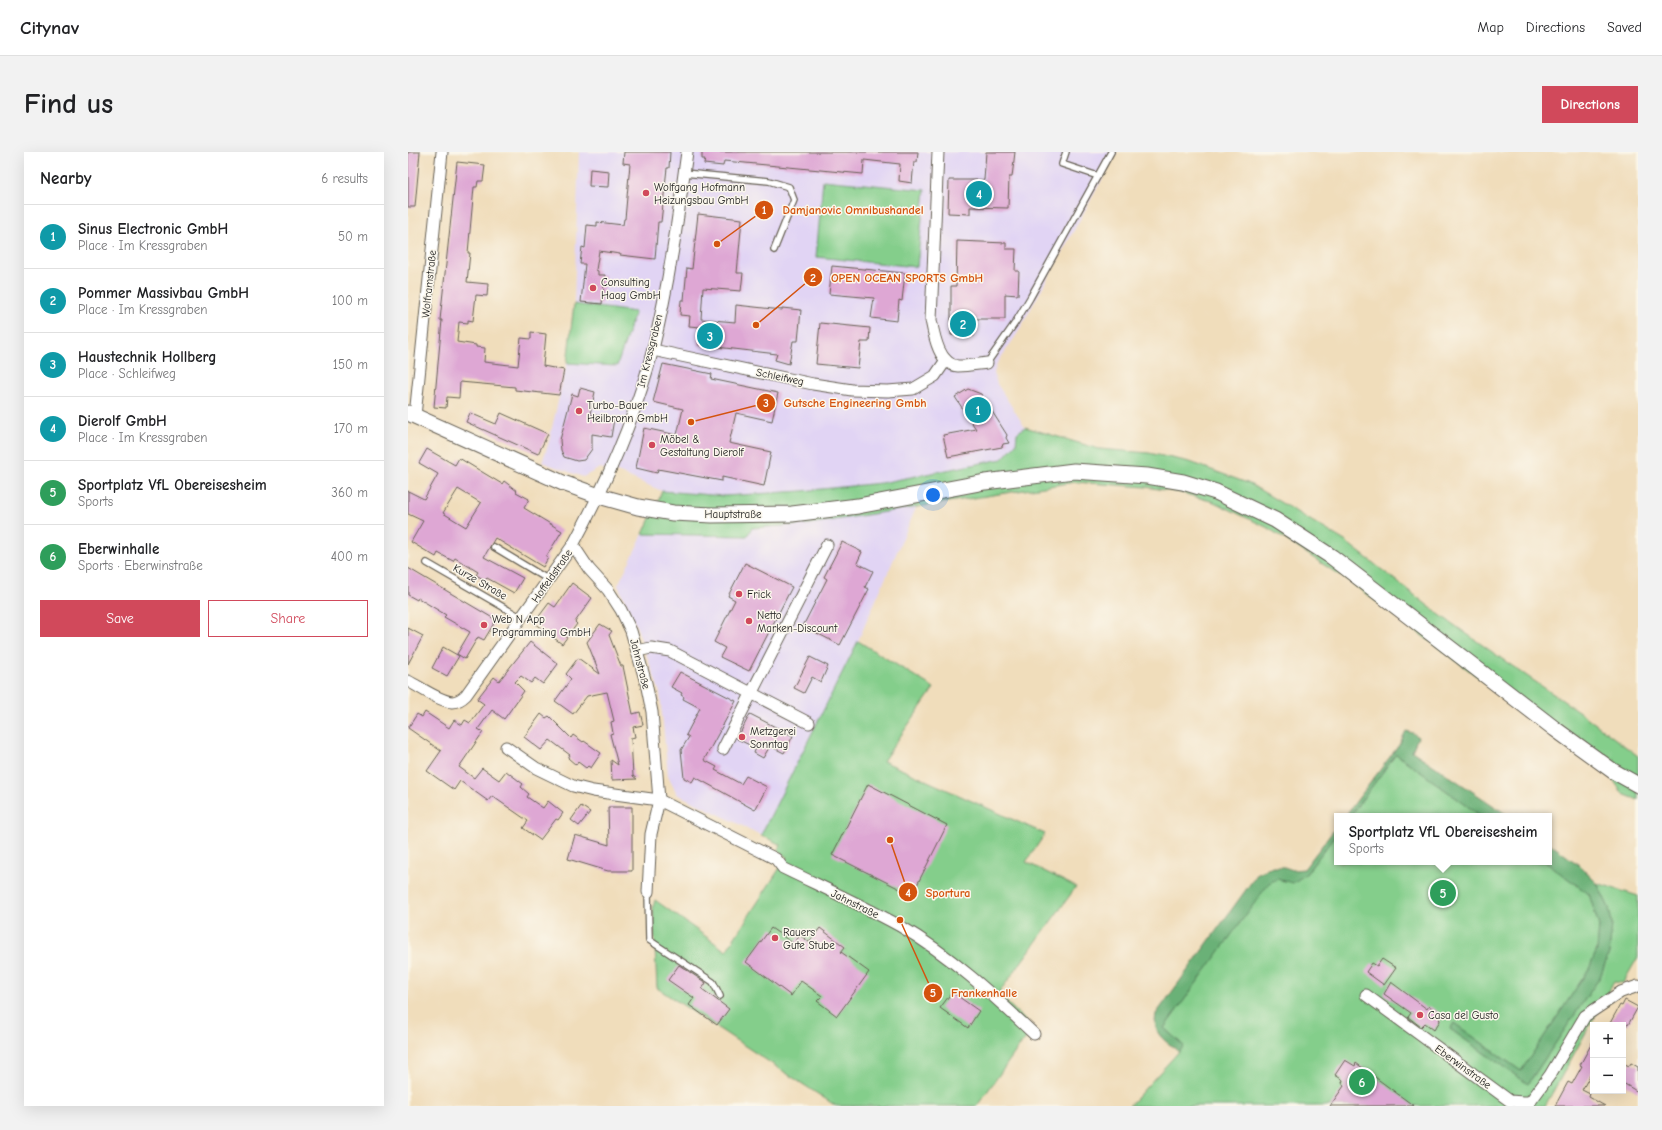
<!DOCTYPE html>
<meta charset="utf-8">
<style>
:root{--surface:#fff;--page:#f2f2f2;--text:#202124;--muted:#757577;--line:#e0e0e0;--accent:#d1495b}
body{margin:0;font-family:"Comic Neue",sans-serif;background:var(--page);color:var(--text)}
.controls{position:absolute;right:12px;bottom:12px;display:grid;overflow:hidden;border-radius:0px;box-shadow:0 4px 16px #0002}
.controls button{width:36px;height:36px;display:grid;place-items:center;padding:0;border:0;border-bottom:1px solid var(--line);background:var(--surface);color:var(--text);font:20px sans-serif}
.you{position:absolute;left:525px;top:343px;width:14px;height:14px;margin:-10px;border:3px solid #fff;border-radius:50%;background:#1a73e8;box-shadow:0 0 0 6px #1a73e833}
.badge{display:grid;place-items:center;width:26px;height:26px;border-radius:50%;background:var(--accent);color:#fff;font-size:13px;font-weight:700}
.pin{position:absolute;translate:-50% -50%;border:2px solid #fff;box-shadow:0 1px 4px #0006}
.popup{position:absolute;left:926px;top:661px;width:218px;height:52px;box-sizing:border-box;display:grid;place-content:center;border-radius:0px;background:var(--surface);filter:drop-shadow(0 1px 3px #0005);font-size:13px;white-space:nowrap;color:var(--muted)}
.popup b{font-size:15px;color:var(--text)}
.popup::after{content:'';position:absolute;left:50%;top:100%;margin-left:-8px;border:8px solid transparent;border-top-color:var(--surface)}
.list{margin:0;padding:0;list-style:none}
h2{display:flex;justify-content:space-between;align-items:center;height:52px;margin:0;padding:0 16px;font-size:17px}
h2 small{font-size:13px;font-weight:400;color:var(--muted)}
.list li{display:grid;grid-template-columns:26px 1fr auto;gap:12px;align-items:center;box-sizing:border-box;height:64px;padding:0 16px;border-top:1px solid var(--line)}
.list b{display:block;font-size:15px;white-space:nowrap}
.list p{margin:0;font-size:13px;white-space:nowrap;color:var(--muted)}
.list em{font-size:13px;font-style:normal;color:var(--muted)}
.actions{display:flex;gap:8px;padding:12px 16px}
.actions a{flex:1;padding:9px 0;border:1px solid var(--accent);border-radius:0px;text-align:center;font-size:14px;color:var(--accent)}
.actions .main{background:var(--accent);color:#fff}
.map{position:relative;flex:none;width:1230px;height:954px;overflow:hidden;border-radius:0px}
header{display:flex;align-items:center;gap:24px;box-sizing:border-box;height:56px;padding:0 20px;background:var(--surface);border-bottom:1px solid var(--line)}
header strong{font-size:19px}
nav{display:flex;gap:22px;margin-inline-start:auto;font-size:14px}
.intro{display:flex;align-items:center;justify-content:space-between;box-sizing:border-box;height:96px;padding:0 24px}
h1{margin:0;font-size:28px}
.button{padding:10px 18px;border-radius:0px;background:var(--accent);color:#fff;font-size:14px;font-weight:700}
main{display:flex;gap:24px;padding:0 24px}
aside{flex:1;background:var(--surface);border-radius:0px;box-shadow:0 4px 16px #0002}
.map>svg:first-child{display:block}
</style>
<header>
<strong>Citynav</strong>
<nav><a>Map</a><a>Directions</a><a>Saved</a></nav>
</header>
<div class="intro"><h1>Find us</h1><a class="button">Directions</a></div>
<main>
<aside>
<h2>Nearby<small>6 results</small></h2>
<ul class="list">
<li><span class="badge" style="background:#0f9aa8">1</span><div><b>Sinus Electronic GmbH</b><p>Place · Im Kressgraben</p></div><em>50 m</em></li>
<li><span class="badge" style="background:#0f9aa8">2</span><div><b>Pommer Massivbau GmbH</b><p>Place · Im Kressgraben</p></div><em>100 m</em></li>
<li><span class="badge" style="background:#0f9aa8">3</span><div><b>Haustechnik Hollberg</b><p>Place · Schleifweg</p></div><em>150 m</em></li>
<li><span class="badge" style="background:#0f9aa8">4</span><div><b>Dierolf GmbH</b><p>Place · Im Kressgraben</p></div><em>170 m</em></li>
<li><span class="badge" style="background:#2e9e5b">5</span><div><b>Sportplatz VfL Obereisesheim</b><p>Sports</p></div><em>360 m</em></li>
<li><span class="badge" style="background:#2e9e5b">6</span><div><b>Eberwinhalle</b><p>Sports · Eberwinstraße</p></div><em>400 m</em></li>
</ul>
<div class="actions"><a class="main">Save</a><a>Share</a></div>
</aside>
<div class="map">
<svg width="1230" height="954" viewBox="0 0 1230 954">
<rect width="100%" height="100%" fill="#fbf7ec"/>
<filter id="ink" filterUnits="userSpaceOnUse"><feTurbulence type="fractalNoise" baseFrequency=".025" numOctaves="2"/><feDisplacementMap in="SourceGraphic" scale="8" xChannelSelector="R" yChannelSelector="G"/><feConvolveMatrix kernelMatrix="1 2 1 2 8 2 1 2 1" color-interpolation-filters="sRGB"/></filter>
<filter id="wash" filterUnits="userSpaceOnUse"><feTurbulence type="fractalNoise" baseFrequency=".012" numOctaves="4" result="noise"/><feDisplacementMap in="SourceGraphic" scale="16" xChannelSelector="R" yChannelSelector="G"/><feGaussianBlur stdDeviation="0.9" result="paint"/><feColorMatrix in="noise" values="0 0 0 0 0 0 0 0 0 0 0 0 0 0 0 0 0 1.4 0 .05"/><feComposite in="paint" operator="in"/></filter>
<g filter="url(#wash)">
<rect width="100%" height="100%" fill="#f0ddbb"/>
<g fill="#e1d4f4">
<path d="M171 0H709L609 182 588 213 586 221 589 232 617 275 609 281 608 292 594 307 473 331 394 339 316 344 254 339 212 321 192 316 175 325 134 310 140 293 159 211 166 152Z"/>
<path d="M509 354 450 489 353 683 269 642 260 623 252 541 229 476 210 433 235 382 339 384 344 376 401 372Z"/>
</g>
<g fill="#84ce8b" stroke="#507554">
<path d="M415 28 517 38 509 115 408 105Z"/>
<path d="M166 152 227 160 209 214 159 211Z"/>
<path d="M617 275 691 297 741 301 782 310 842 332 937 389 1032 463 1097 509 1173 561 1230 604V648L1215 642 1202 623 942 430 860 376 806 350 774 341 738 335 667 330 401 372 344 376 339 384 235 382 254 339 316 344 394 339 473 331 594 307 608 292 609 281Z"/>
<path d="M450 489 526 536 475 609 637 682 618 710 668 735 590 842 626 877 613 892 569 954H428L249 836 245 755 247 748 318 799 379 705 370 700 373 693 353 683Z"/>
<path d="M988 602 1073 664H942Z"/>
<path d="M929 681V710H1137L1181 742 1191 774 1189 798 1181 817 1113 919 1046 871 1042 877 1120 932 1192 825 1201 801 1204 772 1201 756 1189 731 1230 744V805L1215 831 1206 830 1137 954H721L776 894 756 876 861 730 869 727 877 729 898 722Z"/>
</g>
<g fill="#6bb177" stroke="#44664a">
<path d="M998 579 1005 581 1010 585 1004 599 1101 664H1073L988 602 942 664H937L991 593Z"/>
<path d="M929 674V681L898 722 885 731 869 727 861 731 756 876 776 894 771 900C756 887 744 883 748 862L850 721 864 715H876L885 718 896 717Z"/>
<path d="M1141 691 1171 713 1189 731 1201 756 1204 772 1201 801 1192 825 1120 932 1042 877 1046 871 1113 919 1181 817 1189 798 1191 774 1181 742 1137 710H1141Z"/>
</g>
<g id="blocks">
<g fill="#dea7d4" fill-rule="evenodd">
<path d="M0 0H12L7 55H0Z"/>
<path d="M216 0H262L261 16H259L253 70H250L247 107 212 103V102L191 99 188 118 190 119V123H197L194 152 173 150 177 112H172L174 95 177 96 179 73 189 74V70L215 73 216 67H217L222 12 215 11Z"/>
<path d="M294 0H510L509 10H506L504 31 491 29 492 12 456 8 455 22 316 9 315 14 296 12 297 7H294Z"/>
<path d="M578 0H607L604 25H601L600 56 562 55V62L540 61 541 28H576Z"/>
<path d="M49 10 77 13 75 29H70L69 35H66L60 101H62L59 130 80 132 79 144 68 143 65 169 60 168V171L51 170 49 190 68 193V195L77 196 76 210 110 214 113 186 123 187V180L138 182 135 214 156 218 151 243 107 238V235L52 230 51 246 39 245 38 256 26 255 34 168H32Z"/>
<path d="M182 17 201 19 200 35 181 34Z"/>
<path d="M290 62 334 67 329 121H335L333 139 295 136 293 167 327 170 328 153 374 158V156L393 158 390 189H385L381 212 367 208 369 202 291 193 292 175 281 174 282 164 272 163 273 148H276L279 116 284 117Z"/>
<path d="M549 89 598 91V97H608L607 119H611L610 143 597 142V167H566V184L543 183V134H548Z"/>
<path d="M424 114 497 121 494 149 491 148 489 169 463 166 466 146 421 142Z"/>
<path d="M412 171 462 176 461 190H453L450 216 408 212Z"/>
<path d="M255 212 304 222 303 227 370 241 364 269 328 261 321 291 363 300 356 334 314 325V329L250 317 249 321 228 316 236 276 269 283 275 257 245 250Z"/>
<path d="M172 236 187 240 182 262 206 267 203 285 184 282V297L176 308 169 309 156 305 153 298 152 288 164 242 170 244Z"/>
<path d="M560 237 573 242 599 283 598 286 601 291 595 292 594 295 540 305 535 283 568 277 547 245Z"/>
<path d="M62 261 88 272 93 261 140 282 130 302 58 270Z"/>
<path d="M19 297 47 313 51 306 94 332 96 329 109 339 108 340 121 347 116 356 154 379 138 405 140 406 135 415 87 386 76 405 115 426 106 441 79 426 77 428 68 423 70 420 47 406 45 409 30 401 28 405 3 390 15 369 0 362V339L16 347 30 322 11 311ZM50 337 73 351 58 375 35 361Z"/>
<path d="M434 390 454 400 449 411 465 419 457 435 461 437 432 493 395 474 419 427 416 425Z"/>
<path d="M337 411 384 435 341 519 312 505 317 496 306 490 327 448 320 444Z"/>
<path d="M0 416 88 468 76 488 70 485 57 507 49 502 62 480 36 465 38 463 10 446 9 448 0 443Z"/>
<path d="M164 431 184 446 167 470 169 472 154 492 126 471 141 451 147 455Z"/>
<path d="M192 472 204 479 201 483 213 514H215L225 562 232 560 235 573 225 575 227 585 223 586 225 624 229 627 204 628 203 608 210 613 202 582 205 581 203 570 206 569 199 540 179 544 165 562 147 549 163 527 158 522 170 506 192 522 179 490Z"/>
<path d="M0 476 15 484 0 512Z"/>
<path d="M122 490 150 512 135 532 127 526 123 531 113 524 107 530 116 539 96 567 84 558 70 577 75 580 51 615 66 626 74 616 91 628 98 619 115 632 113 635 121 642 119 645 135 656 140 649 155 661 150 668 148 667 132 688 115 676 120 669 84 644 80 649 52 629 46 638 19 619 33 599 0 576 9 562 14 565 17 560 41 576 46 568 54 573 57 568 62 571 76 552 69 547 86 525 91 529Z"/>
<path d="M35 495 51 504 39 524 24 516Z"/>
<path d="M402 505 420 514 413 530 404 525 396 541 386 536Z"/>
<path d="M272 520 328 549 296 608 309 615 307 618 333 632 338 624 359 635 347 658 287 625 284 630 276 626 273 598 281 585 278 583 292 556 275 547 276 545 273 543 274 541 263 535Z"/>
<path d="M133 562 138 566 141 564 163 586 165 583 175 590 176 589 193 601 183 616 180 614 178 616 170 610 168 613 160 606 162 603 142 588 133 598 116 585Z"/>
<path d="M342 562 385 584 376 601 362 594 355 606 346 601 348 596 329 587Z"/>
<path d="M460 632 539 673 504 743 424 703Z"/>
<path d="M173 654 182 660 171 674 163 668Z"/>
<path d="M200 655H224V719H200L160 707 167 683 201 693Z"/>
<path d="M363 776 386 792 392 783 401 790 412 776 437 795 433 800 461 820 429 864 409 849 414 844 393 829 383 844 338 810Z"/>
<path d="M974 807 988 816 976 833 958 820 964 811 969 814Z"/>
<path d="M271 813 298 831 294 837 321 857 309 873 281 853 286 846 260 828Z"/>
<path d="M983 830 1019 857 1021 854 1030 860 1032 869 1026 878 1017 871 1013 875 1000 865 1003 861 976 842Z"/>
<path d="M544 840 571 859 560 876 532 856Z"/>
<path d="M1217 848 1230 855 1220 873 1217 872 1216 873H1201L1212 853 1214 854Z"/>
<path d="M1185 889V920H1184L1174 938 1182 942 1181 945 1197 954H1147L1160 930 1164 932 1174 914 1172 913Z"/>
<path d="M937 908 947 914 948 911 1006 954H922L936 934 934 931 935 928 927 923Z"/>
<path d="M1215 911 1221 914 1223 911 1230 915V940L1215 931Z"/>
</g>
</g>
</g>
<g filter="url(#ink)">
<use href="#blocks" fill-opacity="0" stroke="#666054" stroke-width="1"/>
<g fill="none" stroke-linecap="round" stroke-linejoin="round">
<g stroke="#666054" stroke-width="8">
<g id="lane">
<path d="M658 0 654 12 690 24"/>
<path d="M276 21 361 29 381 35 386 48 366 98"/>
<path d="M579 211 607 171 622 146 703 0"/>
<path d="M86 395 141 428"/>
<path d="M19 411 114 466"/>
<path d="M240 740 241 788 305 830 312 844"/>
</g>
</g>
<g stroke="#666054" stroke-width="13">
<g id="street">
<path d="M530 0 523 168C526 183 531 213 550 214 559 214 570 212 579 211"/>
<path d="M245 198 405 232 444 238 480 239 505 237 527 224 538 208"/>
<path d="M7 264 34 0"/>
<path d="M165 393 181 417 200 438 213 458 223 479 238 531 244 560 251 648 243 682 240 740"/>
<path d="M229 499 243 496 262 499 401 571"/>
<path d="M0 529C12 535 31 549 44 550 49 550 54 547 58 543L165 393C198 332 228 264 245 197 261 132 270 66 279 0"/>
<path d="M98 595 128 616 165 634 185 639 251 648 368 707 375 716C414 735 454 753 492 774 542 803 585 843 626 882"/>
<path d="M315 597 419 393"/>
<path d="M958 843 1102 949 1115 950H1122L1142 923 1177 864 1213 840 1230 834"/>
</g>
</g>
<g stroke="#666054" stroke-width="17">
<path id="secondary" d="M0 261 155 331 191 344 230 355 265 361 304 363 384 362 450 354 577 330 666 319 739 324 775 330 808 340 867 368 924 405 1147 577 1205 619 1230 633"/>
</g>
<use href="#lane" stroke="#fff" stroke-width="5.5"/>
<use href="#street" stroke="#fff" stroke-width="11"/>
<use href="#secondary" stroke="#fff" stroke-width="15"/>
</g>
</g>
<g fill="#d1495b" stroke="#fbf7ec" stroke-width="1.5">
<circle cx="238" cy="41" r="4"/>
<circle cx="185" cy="136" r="4"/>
<circle cx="171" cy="259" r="4"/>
<circle cx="244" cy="293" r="4"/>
<circle cx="331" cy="442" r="4"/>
<circle cx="341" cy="469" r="4"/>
<circle cx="76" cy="473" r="4"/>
<circle cx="334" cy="585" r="4"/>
<circle cx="367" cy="786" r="4"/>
<circle cx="1012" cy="863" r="4"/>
</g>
<g text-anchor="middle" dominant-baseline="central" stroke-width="3" stroke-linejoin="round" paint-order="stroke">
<g font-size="11" fill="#1c1c1c" stroke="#fbf7ec" text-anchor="start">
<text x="246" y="35">Wolfgang Hofmann<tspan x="246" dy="13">Heizungsbau GmbH</tspan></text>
<text x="193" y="130">Consulting<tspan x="193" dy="13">Haag GmbH</tspan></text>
<text x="179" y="253">Turbo-Bauer<tspan x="179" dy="13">Heilbronn GmbH</tspan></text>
<text x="252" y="287">Möbel &amp;<tspan x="252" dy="13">Gestaltung Dierolf</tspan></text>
<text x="339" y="442">Frick</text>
<text x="349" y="463">Netto<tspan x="349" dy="13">Marken-Discount</tspan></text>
<text x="84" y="467">Web N App<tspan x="84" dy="13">Programming GmbH</tspan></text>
<text x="342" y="579">Metzgerei<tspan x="342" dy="13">Sonntag</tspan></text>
<text x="375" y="780">Rauers<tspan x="375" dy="13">Gute Stube</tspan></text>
<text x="1020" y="863">Casa del Gusto</text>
</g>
<g font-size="11" fill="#1c1c1c" stroke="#fbf7ec">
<text transform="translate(21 132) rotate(-84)">Wolframstraße</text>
<text transform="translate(242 199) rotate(-76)">Im Kressgraben</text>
<text transform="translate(372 225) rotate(12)">Schleifweg</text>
<text x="325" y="362">Hauptstraße</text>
<text transform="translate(144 424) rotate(-55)">Hoffeldstraße</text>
<text transform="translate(72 430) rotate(30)">Kurze Straße</text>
<text transform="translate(232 512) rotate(75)">Jahnstraße</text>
<text transform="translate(447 752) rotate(26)">Jahnstraße</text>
<text transform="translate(1055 915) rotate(36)">Eberwinstraße</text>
</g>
</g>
<path fill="none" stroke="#d4530e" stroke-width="1.5" d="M309 92L356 58M348 173L405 125M283 270L358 251M482 688L500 740M492 768L525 841"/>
<g fill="#d4530e" stroke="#fbf7ec" stroke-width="1.5">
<circle cx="309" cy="92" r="4"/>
<circle cx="348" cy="173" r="4"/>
<circle cx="283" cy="270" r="4"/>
<circle cx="482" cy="688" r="4"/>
<circle cx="492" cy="768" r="4"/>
<circle cx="356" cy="58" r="10"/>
<circle cx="405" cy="125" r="10"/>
<circle cx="358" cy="251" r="10"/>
<circle cx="500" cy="740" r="10"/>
<circle cx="525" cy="841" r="10"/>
</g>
<g font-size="12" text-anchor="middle" font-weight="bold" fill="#fff">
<text x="356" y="62">1</text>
<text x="405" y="130">2</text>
<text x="358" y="255">3</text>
<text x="500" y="745">4</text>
<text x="525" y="845">5</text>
</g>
<g font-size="12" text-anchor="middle" font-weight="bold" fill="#d4530e" stroke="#fbf7ec" stroke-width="3" stroke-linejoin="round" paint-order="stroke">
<text x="445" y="62">Damjanovic Omnibushandel</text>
<text x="499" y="130">OPEN OCEAN SPORTS GmbH</text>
<text x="447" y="255">Gutsche Engineering Gmbh</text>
<text x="540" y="745">Sportura</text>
<text x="576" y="845">Frankenhalle</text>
</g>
</svg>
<div class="controls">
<button>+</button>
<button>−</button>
</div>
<div class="you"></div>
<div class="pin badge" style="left:570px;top:258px;background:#0f9aa8">1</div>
<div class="pin badge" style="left:555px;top:172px;background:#0f9aa8">2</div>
<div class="pin badge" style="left:302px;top:184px;background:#0f9aa8">3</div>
<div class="pin badge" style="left:571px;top:42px;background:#0f9aa8">4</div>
<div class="pin badge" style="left:1035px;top:741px;background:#2e9e5b">5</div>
<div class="popup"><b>Sportplatz VfL Obereisesheim</b>Sports</div>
<div class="pin badge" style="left:954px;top:930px;background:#2e9e5b">6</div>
</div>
</main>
